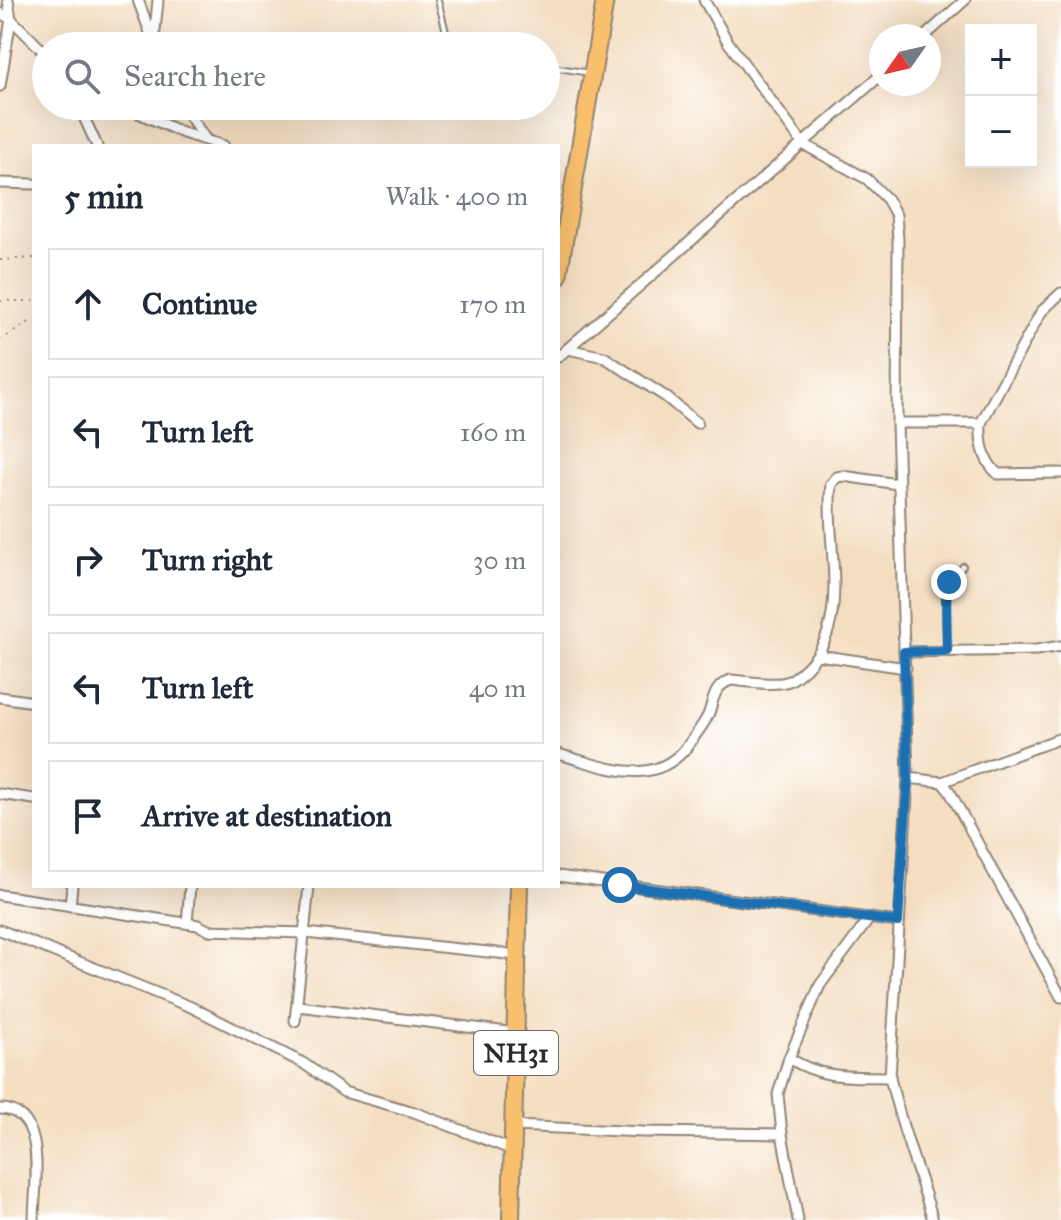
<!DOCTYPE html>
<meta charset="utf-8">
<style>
:root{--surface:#fff;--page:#f6f6f7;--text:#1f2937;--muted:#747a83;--line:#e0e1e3}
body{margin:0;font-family:"IM FELL Great Primer",serif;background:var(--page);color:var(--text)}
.controls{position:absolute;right:24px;top:24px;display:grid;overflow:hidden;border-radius:0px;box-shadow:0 8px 32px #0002}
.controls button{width:72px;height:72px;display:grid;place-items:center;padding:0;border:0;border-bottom:2px solid var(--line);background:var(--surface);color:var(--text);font:40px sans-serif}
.compass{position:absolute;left:869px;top:24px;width:72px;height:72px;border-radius:50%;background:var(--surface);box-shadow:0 8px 32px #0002;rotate:236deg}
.stop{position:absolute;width:24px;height:24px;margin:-18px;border:6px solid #1f6fb2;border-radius:50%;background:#fff}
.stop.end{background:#1f6fb2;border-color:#fff;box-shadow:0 2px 8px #0008}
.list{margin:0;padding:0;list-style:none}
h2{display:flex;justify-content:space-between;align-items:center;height:104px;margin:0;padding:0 32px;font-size:34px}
h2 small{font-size:26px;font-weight:400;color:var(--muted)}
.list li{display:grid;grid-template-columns:52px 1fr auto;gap:24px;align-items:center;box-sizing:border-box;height:112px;margin:0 16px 16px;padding:0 16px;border:2px solid var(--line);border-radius:0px}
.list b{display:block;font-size:30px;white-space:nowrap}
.list em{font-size:26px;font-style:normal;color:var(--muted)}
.icon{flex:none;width:44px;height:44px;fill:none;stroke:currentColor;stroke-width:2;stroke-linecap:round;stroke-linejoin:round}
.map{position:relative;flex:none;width:1061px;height:1220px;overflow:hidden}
.search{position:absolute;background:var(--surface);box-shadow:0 8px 32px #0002;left:32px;top:32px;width:528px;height:88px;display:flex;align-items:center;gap:20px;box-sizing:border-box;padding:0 28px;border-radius:44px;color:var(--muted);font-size:30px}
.panel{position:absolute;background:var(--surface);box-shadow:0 8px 32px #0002;left:32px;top:144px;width:528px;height:744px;border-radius:0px}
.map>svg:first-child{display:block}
</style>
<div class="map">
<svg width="1061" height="1220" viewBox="0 0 1061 1220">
<rect width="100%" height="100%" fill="#fff"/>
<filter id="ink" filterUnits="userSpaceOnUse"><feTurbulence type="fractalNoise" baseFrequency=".0125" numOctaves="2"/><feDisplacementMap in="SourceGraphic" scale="16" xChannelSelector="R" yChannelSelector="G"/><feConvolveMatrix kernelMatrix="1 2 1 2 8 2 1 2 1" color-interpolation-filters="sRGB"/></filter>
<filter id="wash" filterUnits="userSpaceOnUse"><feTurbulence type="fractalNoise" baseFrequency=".006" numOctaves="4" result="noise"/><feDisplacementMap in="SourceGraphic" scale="32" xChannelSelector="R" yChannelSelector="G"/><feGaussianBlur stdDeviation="1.8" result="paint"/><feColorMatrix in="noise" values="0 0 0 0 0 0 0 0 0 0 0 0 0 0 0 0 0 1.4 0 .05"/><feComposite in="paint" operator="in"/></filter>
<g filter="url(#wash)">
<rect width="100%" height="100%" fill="#f4dec1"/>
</g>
<g filter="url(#ink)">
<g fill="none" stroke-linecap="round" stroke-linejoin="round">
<g stroke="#908476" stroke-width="8">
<g id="lane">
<path d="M438 0 449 44 453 46"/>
<path d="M546 66 590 73"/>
<path d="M947 649C946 617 939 591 963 566"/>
</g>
</g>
<g stroke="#908476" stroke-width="13">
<g id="street">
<path d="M138 0 155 46"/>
<path d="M704 0 728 42 803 144 867 179 887 199 896 215 898 239 897 423 908 778 890 1077C900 1125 919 1172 933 1220"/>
<path d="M0 13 11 19 46 54"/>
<path d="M925 36 965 0"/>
<path d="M154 40 158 0"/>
<path d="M0 86 11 19 8 0"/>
<path d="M79 106 97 146"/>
<path d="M123 106 183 133 224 146"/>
<path d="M183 106 206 140"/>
<path d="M0 183 34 184"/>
<path d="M568 349 604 357 666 397 697 423"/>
<path d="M558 357 881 75"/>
<path d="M897 423H981C980 442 983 461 998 474L1061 473"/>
<path d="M981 423 1041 312 1061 293"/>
<path d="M904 652 1036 650 1061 646"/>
<path d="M818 655 906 668"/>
<path d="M0 697 34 702"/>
<path d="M558 754C607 767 657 792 692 740 698 731 705 723 709 713 714 698 714 686 731 680 747 681 770 686 786 682 794 680 800 673 806 668 854 621 824 542 831 484L837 477 843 476 898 484"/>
<path d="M908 778 942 782 950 792 1061 997"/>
<path d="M942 782 1061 738"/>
<path d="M0 794 34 799"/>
<path d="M558 876 898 922"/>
<path d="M0 895 198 925 208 930 305 933 517 955"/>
<path d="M70 906 72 886"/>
<path d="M187 923 190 886"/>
<path d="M0 930 191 1007 303 1063 344 1092 414 1112 513 1150"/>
<path d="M298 1006 516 1033"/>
<path d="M295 1021 309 886"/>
<path d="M789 1058C824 1080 850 1076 890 1077"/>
<path d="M0 1109C49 1109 34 1187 34 1220"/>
<path d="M514 1126 643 1132 782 1134"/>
<path d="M798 1220 782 1134 778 1094 789 1058 820 985 869 919"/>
</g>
</g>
<g stroke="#908476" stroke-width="20">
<g id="highway">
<path d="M558 277 605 0"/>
<path d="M511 1220 519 886"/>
</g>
</g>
<g stroke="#908476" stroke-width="2" stroke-dasharray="2 6" stroke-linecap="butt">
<path d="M0 260 34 258"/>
<path d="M0 301H34"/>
<path d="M0 340 34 319"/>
</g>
<use href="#lane" stroke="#fff" stroke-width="4"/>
<use href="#street" stroke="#fff" stroke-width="9"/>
<use href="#highway" stroke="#f8bf6c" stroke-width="16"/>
</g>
</g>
<g fill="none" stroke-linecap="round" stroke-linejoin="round" filter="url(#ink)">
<path stroke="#1f6fb2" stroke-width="10" d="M620 885 898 922 908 778 904 652 947 651 946 592 949 582"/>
</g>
<g text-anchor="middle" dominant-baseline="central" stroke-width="6" stroke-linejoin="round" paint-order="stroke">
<rect fill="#fff" stroke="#6b6b6b" stroke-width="2" x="474" y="1031" width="84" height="44" rx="6"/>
<g font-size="26" font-weight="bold" fill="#2b2b2b">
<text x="516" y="1053">NH31</text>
</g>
</g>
</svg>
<div class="controls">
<button>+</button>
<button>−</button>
</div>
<svg class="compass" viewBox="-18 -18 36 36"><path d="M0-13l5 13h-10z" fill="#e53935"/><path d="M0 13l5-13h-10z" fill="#747a83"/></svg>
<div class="stop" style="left:620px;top:885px"></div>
<div class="stop end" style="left:949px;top:582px"></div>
<div class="search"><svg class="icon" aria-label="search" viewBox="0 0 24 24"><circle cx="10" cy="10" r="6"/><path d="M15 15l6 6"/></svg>Search here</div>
<section class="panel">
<h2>5 min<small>Walk · 400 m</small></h2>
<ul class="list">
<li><svg class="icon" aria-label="ahead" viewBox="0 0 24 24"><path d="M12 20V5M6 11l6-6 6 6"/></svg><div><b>Continue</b></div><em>170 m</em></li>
<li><svg class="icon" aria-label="left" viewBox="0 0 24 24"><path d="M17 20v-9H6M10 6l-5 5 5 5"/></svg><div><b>Turn left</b></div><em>160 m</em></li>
<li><svg class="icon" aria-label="right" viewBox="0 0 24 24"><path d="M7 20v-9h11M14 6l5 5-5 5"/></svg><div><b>Turn right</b></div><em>30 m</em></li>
<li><svg class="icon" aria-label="left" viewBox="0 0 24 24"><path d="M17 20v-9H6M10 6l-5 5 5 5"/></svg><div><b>Turn left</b></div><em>40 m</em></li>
<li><svg class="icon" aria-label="arrive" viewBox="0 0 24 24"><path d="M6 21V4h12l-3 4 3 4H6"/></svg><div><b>Arrive at destination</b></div></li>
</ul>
</section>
</div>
